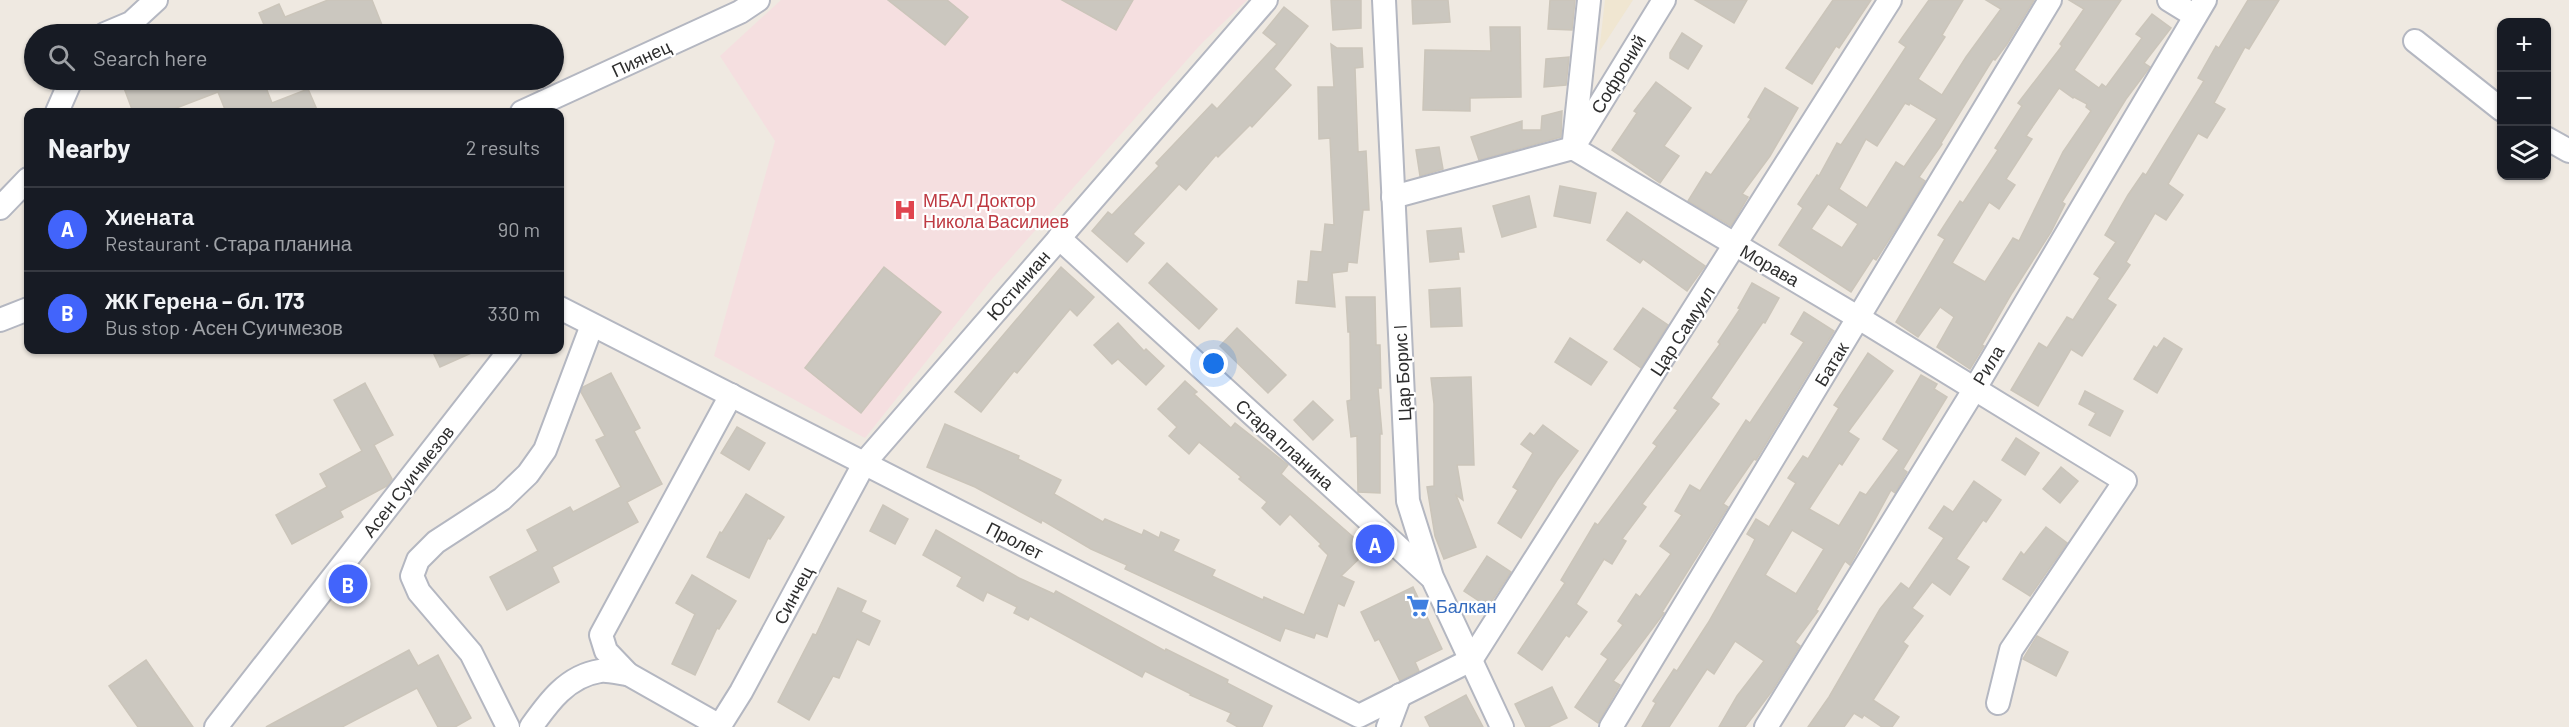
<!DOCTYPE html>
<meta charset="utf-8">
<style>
:root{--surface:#171b24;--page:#20242c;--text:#f1f3f6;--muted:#9ea1a6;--line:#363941;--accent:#4264fb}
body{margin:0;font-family:Barlow,sans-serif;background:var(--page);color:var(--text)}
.controls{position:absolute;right:18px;top:18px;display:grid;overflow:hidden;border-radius:12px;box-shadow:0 2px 4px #0004}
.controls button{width:54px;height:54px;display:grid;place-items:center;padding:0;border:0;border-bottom:2px solid var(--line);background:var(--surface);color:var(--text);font:30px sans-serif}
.you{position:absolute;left:1214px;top:364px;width:21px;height:21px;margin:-15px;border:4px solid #fff;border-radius:50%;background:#1a73e8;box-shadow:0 0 0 9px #1a73e833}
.badge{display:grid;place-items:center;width:39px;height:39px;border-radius:50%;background:var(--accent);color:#fff;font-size:20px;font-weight:700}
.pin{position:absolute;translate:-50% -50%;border:3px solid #fff;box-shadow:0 2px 6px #0006}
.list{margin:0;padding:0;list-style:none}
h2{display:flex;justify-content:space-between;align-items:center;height:78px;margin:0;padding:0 24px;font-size:26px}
h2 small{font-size:20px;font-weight:400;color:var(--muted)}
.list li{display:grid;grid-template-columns:39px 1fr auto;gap:18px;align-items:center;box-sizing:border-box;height:84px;padding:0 24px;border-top:2px solid var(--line)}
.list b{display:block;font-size:22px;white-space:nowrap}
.list p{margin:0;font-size:20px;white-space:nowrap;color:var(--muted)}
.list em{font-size:20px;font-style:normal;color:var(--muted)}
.icon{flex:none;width:33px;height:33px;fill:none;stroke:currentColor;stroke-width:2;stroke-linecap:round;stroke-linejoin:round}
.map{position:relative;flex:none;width:2569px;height:727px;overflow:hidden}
.search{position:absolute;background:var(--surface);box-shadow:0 2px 4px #0004;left:24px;top:24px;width:540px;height:66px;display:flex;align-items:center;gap:15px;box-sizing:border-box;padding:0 21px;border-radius:33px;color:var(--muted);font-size:22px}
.panel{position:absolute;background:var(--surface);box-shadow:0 2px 4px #0004;left:24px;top:108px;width:540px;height:246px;border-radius:12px}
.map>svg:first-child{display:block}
</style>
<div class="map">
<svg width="2569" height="727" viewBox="0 0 2569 727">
<rect width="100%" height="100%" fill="#efe9e1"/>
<path fill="#f0e6d1" d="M1605 0H1633L1599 52Z"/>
<path fill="#f5dfe0" d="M781 0H1247L1202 43 992 279 865 438 714 356 775 141 720 56Z"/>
<g fill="#cbc7bf" stroke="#cbc5ba" stroke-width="1.5" fill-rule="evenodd">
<path d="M328 0H372L382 25 359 34H268L259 13 279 4 285 17Z"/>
<path d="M888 0H947L968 17 945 45Z"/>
<path d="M1062 0H1133L1116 30Z"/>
<path d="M1331 0H1361V28L1333 30Z"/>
<path d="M1412 0H1448L1450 22 1413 24Z"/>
<path d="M1550 0H1575L1572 30 1548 29Z"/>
<path d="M1695 0H1747L1734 23Z"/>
<path d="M1833 0H1871L1839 48 1836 46 1812 84 1786 68Z"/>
<path d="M1929 0H1963L1942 35 1945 37 1918 79 1942 95 1966 57 2001 9 1986 0H2034L2007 44 1995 60 1993 59 1941 143 1942 144 1919 177 1925 181 1899 224 1876 260 1873 258 1851 292 1779 245 1803 208 1798 204 1817 175 1819 176 1837 143 1841 145 1906 47 1899 42ZM1905 103 1909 105 1910 103 1937 119 1904 167 1896 162 1867 208 1839 189 1866 139 1877 146ZM1828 204 1858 224 1842 248 1811 229Z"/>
<path d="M2069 0H2121L2074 70 2099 88 2102 84 2106 87 2142 38 2136 34 2152 14 2171 28 2144 63 2150 67 2126 99 2062 202 2065 204 2051 232 2012 293 1982 345 1984 346 1970 369 1937 347 1954 317 1940 307 1918 337 1896 322 1945 239 1938 235 1960 201 1963 203 1998 150 1995 148 2022 106 2018 103 2062 46 2060 44 2084 9ZM2059 88 2073 98 2074 97 2087 104 2086 107 2091 111 2063 152 2019 241 2013 238 1985 282 1952 263 1989 202 1999 209 2015 185 2006 179 2032 139 2026 136Z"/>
<path d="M2248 0H2279L2249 49 2245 47 2214 103 2225 109 2207 138 2198 133 2168 184 2183 195 2166 220 2155 213 2126 262 2130 265 2107 299 2116 305 2082 356 2071 349 2038 406 2011 390 2039 343 2047 348 2067 317 2073 320 2100 278 2094 274 2116 242 2105 235 2128 195 2143 173 2146 175 2204 81 2198 78 2216 46 2219 48Z"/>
<path d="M1284 7 1308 26 1274 69 1291 85 1252 127 1250 125 1218 157 1216 155 1186 190 1179 184 1133 234 1144 243 1127 262 1092 231 1108 212 1112 215 1159 166 1156 163 1212 104 1217 109 1277 44 1263 33Z"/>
<path d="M1490 27H1520L1521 97 1470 98V111L1423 110 1425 50 1491 51Z"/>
<path d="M1682 33 1702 46 1688 69 1670 58V53Z"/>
<path d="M1331 44 1337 48H1362L1363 67 1355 68 1358 152 1366 151 1369 210H1363L1357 263 1348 262 1347 271 1332 273 1335 307 1296 303 1298 281 1308 282 1311 251 1322 252 1325 224 1334 225 1330 138 1319 139 1318 87H1334Z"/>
<path d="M1569 57 1566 85 1544 87 1546 59Z"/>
<path d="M146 80H263L272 103 308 89 318 112H226L218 92 166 112H133L124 88Z"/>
<path d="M1656 82 1691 108 1664 146 1679 156 1660 183 1612 150 1637 113 1634 111Z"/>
<path d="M1765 88 1798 108 1770 156 1742 194 1748 197 1731 226 1688 201 1706 172 1711 175 1751 119 1748 117Z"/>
<path d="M1562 111 1561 137 1479 160 1471 137 1522 121V130H1541L1542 116Z"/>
<path d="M1439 147 1443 169 1420 176 1416 150Z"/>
<path d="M1560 186 1596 193 1590 223 1554 216Z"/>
<path d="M1529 196 1536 227 1502 237 1493 206Z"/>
<path d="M1627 212 1705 266 1687 291 1643 259 1640 263 1607 240Z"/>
<path d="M1461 228 1464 252H1458L1459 259 1430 262 1427 231Z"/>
<path d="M1167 263 1217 309 1199 329 1149 283Z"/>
<path d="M884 267 941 312 861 413 805 368Z"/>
<path d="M1061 267 1094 297 1077 316 1070 309 1017 373 1014 371 981 412 955 392Z"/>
<path d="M1752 283 1779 298 1765 323 1763 322 1711 398 1719 404 1642 504 1646 507 1622 539 1626 541 1612 564 1604 559 1576 604 1587 612 1569 637 1566 635 1542 670 1518 653 1565 583 1561 580 1595 523 1598 525 1657 446 1653 443 1678 410 1674 408 1720 344 1718 342 1740 309 1738 308Z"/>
<path d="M1460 288 1462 326 1431 327 1429 290Z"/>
<path d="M1346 297H1375L1376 345H1380L1381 388H1378L1382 434H1380V493L1358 492 1357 436 1351 437 1347 401 1351 400 1350 332H1348Z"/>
<path d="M1643 308 1668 325 1641 368 1614 349Z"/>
<path d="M1804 312 1834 331 1756 460 1754 459 1723 504 1728 507 1662 612 1664 613 1613 681 1620 685 1598 723 1575 707 1608 659 1601 654 1623 625 1618 621 1636 594 1640 597 1671 554 1660 546 1682 515 1675 511 1690 485 1700 491 1746 420 1750 423 1804 342 1791 334Z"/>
<path d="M1118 323 1144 351 1146 349 1164 366 1146 385 1118 359 1112 364 1094 345Z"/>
<path d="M1237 328 1286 375 1268 393 1220 346Z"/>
<path d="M1570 338 1607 362 1591 385 1555 362Z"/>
<path d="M2164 338 2182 349 2157 393 2134 379 2154 346 2157 348Z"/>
<path d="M432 350H478L440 367Z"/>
<path d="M1868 353 1893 371 1848 432 1859 439 1842 465 1839 463 1809 509 1839 526 1860 492 1866 495 1899 450 1883 439 1921 375 1937 384 1934 389 1947 397 1903 469 1907 472 1895 493 1891 490 1850 565 1845 561 1816 610 1818 611 1795 642 1800 646 1772 691 1745 727H1719L1737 696 1764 661 1735 641 1714 674 1707 669 1669 727H1642L1656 703 1653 701 1674 669 1677 671 1708 623 1749 551 1755 539 1747 534 1756 519 1769 527 1796 483 1788 478 1803 456 1808 459 1839 408 1834 405ZM1792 530 1824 549 1796 594 1765 575Z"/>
<path d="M611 373 640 428 634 431 662 484 627 502 638 522 552 567 559 582 507 610 490 577 538 551 527 530 570 507 573 512 621 487 596 440 605 436 581 392 583 387Z"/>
<path d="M1471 377 1474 465H1457L1463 500 1456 495 1476 547 1444 559 1435 536 1427 487 1434 486V404L1431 378Z"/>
<path d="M1185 381 1197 392 1194 394 1231 428 1235 423 1288 465 1281 474 1360 543 1354 548 1362 556 1341 576 1354 582 1344 606 1338 603 1327 637 1316 633 1314 638 1285 628 1280 641 1125 569 1127 565 1091 549 1042 520 1041 523 975 487 927 467 945 424 1019 456 1018 459 1061 480 1054 494 1103 522 1105 519 1142 535 1144 530 1159 538 1161 532 1179 540 1173 551 1215 570 1212 576 1263 600 1264 597 1304 615 1328 555 1319 546 1321 544 1290 514 1280 525 1262 508 1267 502 1239 479 1241 477 1199 442 1189 454 1169 436 1177 427 1158 409Z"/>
<path d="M365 383 393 435 374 445 392 479 387 486 340 511 343 517 292 544 276 515 327 487 320 474 362 451 334 400Z"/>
<path d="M2085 391 2123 411 2110 436 2089 425 2096 413 2079 404Z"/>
<path d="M1313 401 1333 420 1313 440 1294 420Z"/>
<path d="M1543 425 1578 451 1557 480 1521 538 1498 523 1518 490 1513 487 1533 453 1521 444 1530 433 1534 436Z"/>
<path d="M737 427 765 443 749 470 721 453Z"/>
<path d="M2016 438 2039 453 2025 475 2002 460Z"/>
<path d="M2061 467 2078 481 2060 503 2043 489Z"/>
<path d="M1974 481 2001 500 1986 522 1983 520 1956 559 1969 567 1950 595 1932 582 1912 608 1923 616 1903 642 1908 646 1873 700 1899 717 1892 727H1882L1864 715 1862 718 1854 713 1844 727H1808L1829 697 1880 609 1901 583 1909 589 1944 538 1929 528 1944 506 1953 512Z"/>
<path d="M746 494 784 517 770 539 768 538 749 578 707 557 720 532 722 533Z"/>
<path d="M883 505 908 519 895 544 870 531Z"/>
<path d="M2046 527 2067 543 2030 596 2003 579 2021 552 2024 555Z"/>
<path d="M936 530 1019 578 1054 594 1056 591 1165 651 1166 649 1228 680 1227 683 1272 706 1262 727H1238L1227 721 1231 713 1190 695 1191 694 1145 671 1142 677 1030 616 1028 620 1014 613 1017 607 987 592 983 601 957 586 962 577 923 555Z"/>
<path d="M1487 556 1511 572 1488 607 1464 591Z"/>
<path d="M692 575 736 601 719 629 717 628 695 675 672 664 695 614 676 603Z"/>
<path d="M1413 587 1442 649 1415 662 1419 671 1400 681 1379 639 1375 641 1361 612Z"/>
<path d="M838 588 866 601 861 612 880 621 869 645 857 639 839 678 833 676 809 720 778 702 813 634 816 635Z"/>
<path d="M2037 636 2068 652 2056 676 2023 659Z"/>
<path d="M409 650 418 666 438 655 471 718 455 727H438L417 688 342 727H266Z"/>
<path d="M146 660 193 727H138L109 686Z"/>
<path d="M1552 687 1567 718 1548 727H1526L1515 704Z"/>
<path d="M1466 695 1483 727H1430L1425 717Z"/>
</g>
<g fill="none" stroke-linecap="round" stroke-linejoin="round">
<g stroke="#b4b7c1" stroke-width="26">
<g id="minor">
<path d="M1384 0 1408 501 1432 577 1502 727"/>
<path d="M2169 0 2195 16"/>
<path d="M105 34 131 23 156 0"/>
<path d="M2415 41 2502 110"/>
<path d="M57 112 71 80"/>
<path d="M522 112 740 12 758 0"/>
<path d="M2546 138 2569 151"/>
<path d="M1574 141 1589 0"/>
<path d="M1573 148 1664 0"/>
<path d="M1393 197 1573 148 1859 318 2125 481 2011 650 1998 703"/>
<path d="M0 208 28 179"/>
<path d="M1059 238 1430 576"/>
<path d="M560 308 1359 716 1471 660 1890 0"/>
<path d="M0 320 28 309"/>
<path d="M720 726 628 674 606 651 601 635 731 395"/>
<path d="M216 727 510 350"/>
<path d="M508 727 471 653 419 592 412 576 418 560 436 542 502 499 528 474 545 450 592 325"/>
<path d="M531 727C548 703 567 676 600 671 608 670 619 673 628 674"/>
<path d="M719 727 741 692 865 462 1266 0"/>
<path d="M1388 727 1400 695"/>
<path d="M1611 727 2050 0"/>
<path d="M1766 727 1974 390 2205 0"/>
</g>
</g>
<use href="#minor" stroke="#fff" stroke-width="22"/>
</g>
<defs>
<g id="hospital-bare" transform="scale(1.8)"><path d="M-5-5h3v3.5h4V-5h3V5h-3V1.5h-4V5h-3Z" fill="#e0444e" stroke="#fff" stroke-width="2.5" paint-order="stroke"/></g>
<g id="supermarket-bare" transform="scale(1.8)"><path d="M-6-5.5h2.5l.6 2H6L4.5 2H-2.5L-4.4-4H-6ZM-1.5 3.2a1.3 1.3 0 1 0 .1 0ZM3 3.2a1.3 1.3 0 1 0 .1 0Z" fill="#3f7fe0" stroke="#fff" stroke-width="2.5" paint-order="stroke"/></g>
</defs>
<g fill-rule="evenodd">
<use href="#hospital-bare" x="905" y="210"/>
<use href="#supermarket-bare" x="1418" y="606"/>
</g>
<g text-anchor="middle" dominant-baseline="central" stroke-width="4.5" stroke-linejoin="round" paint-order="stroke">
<g font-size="18" fill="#2e2e2e" stroke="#fff">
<text transform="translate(641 58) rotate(-25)">Пиянец</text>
<text transform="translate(1618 74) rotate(-59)">Софроний</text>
<text transform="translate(1770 265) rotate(30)">Морава</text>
<text transform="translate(1018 285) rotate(-49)">Юстиниан</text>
<text transform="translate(1682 331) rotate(-57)">Цар Самуил</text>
<text transform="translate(1831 364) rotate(-59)">Батак</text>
<text transform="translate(1988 365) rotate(-59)">Рила</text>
<text transform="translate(1402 373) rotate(-93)">Цар Борис I</text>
<text transform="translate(1285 444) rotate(42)">Стара планина</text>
<text transform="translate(408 481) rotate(-52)">Асен Суичмезов</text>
<text transform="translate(1015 540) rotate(27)">Пролет</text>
<text transform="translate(793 595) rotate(-62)">Синчец</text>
</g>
<g font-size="18" fill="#be3a42" stroke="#fff" text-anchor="start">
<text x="923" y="200">МБАЛ Доктор<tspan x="923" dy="21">Никола Василиев</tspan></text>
</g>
<g font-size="18" fill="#366cbe" stroke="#fff" text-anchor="start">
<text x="1436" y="606">Балкан</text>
</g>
</g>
</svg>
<div class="controls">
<button>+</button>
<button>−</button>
<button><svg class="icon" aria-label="layers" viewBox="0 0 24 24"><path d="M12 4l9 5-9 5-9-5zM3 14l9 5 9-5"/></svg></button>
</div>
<div class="you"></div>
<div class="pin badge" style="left:1375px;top:544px">A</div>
<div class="pin badge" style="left:348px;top:584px">B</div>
<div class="search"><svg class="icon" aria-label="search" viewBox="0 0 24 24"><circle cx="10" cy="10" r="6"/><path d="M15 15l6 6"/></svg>Search here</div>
<section class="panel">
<h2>Nearby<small>2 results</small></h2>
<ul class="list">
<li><span class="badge">A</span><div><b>Хиената</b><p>Restaurant · Стара планина</p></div><em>90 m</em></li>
<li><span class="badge">B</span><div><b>ЖК Герена – бл. 173</b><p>Bus stop · Асен Суичмезов</p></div><em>330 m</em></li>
</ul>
</section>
</div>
